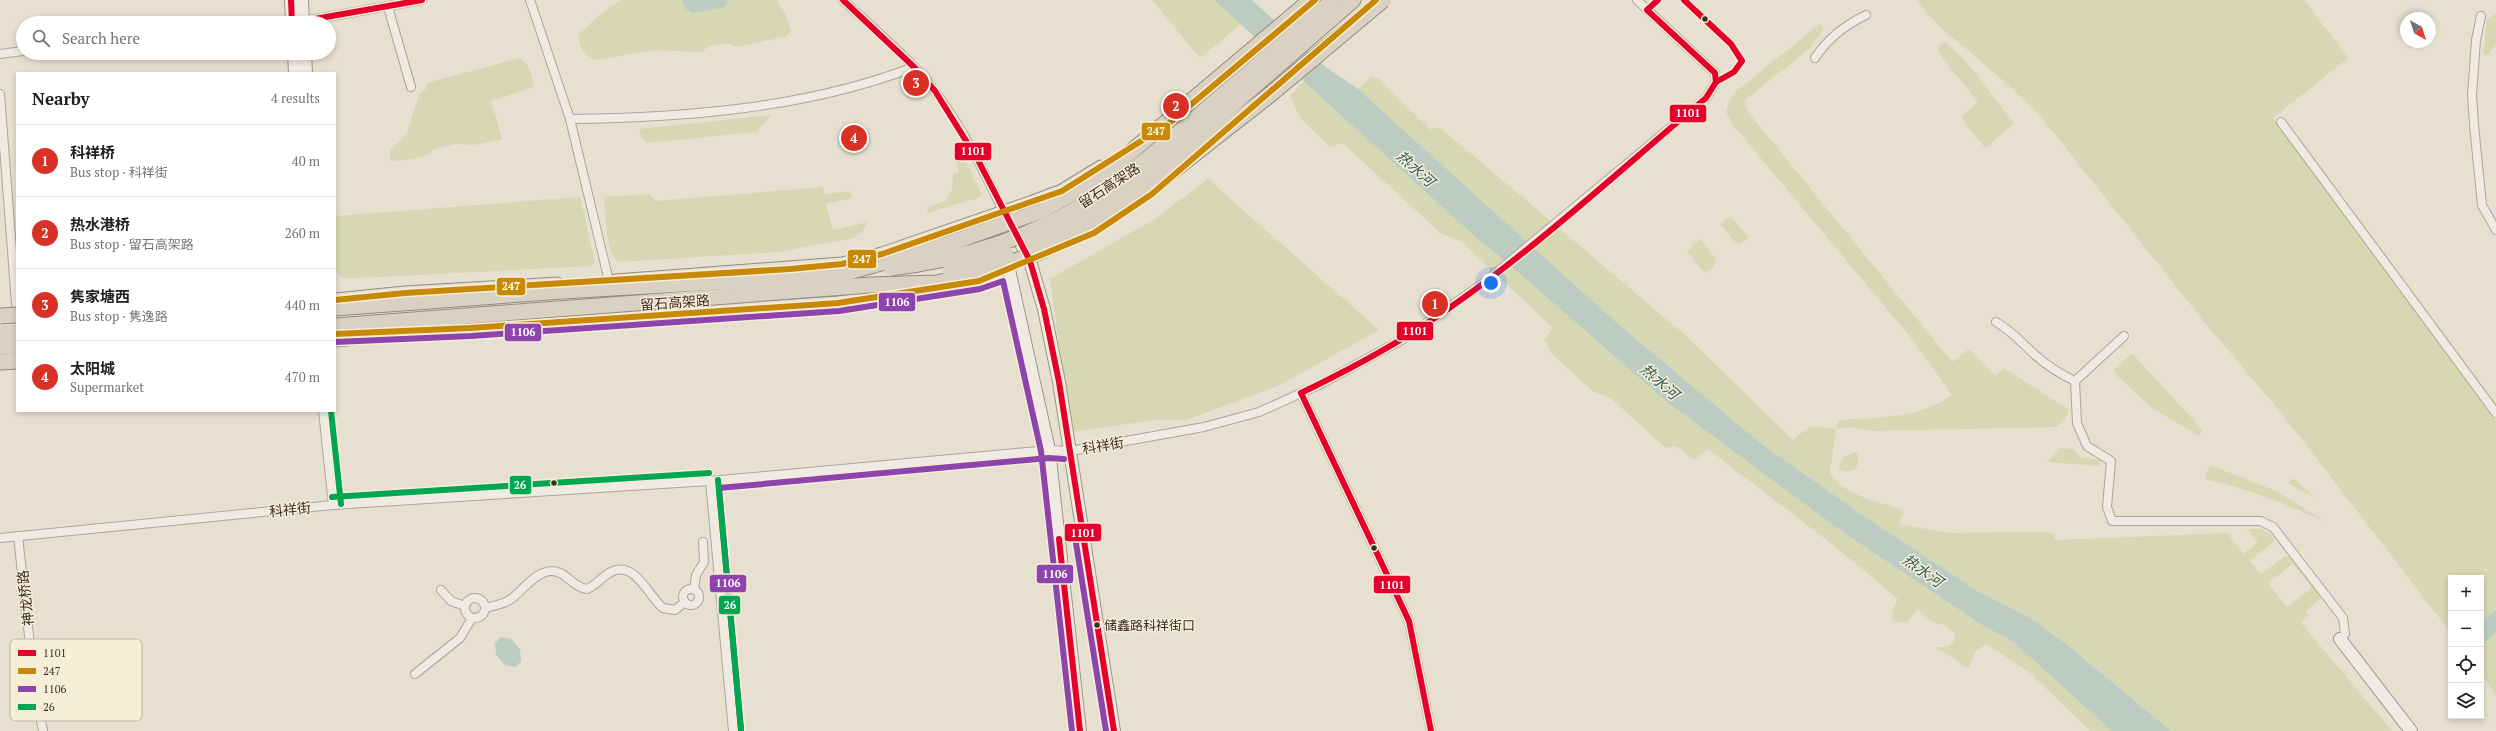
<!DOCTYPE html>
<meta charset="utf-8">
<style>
:root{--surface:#fff;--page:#f2f2f2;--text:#202124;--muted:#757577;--line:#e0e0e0;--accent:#d93025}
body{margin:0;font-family:"PT Serif","Noto Sans SC",serif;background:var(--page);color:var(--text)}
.controls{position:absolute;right:12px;bottom:12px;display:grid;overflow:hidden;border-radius:0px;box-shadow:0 2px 6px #0003}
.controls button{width:36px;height:36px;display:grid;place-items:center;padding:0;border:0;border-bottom:1px solid var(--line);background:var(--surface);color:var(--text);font:20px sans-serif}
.compass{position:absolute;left:2400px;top:12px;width:36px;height:36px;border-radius:50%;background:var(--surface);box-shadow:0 2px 6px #0003;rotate:141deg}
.you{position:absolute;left:1491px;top:283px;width:14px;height:14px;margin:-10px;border:3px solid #fff;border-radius:50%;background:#1a73e8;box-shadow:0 0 0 6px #1a73e833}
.badge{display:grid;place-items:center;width:26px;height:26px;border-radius:50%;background:var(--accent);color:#fff;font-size:13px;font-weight:700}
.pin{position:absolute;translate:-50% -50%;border:2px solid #fff;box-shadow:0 1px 4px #0006}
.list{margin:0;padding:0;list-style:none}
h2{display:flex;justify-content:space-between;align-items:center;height:52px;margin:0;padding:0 16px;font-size:17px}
h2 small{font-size:13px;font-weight:400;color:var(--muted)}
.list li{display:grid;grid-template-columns:26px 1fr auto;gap:12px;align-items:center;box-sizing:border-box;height:72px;padding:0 16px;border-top:1px solid var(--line)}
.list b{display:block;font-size:15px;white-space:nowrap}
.list p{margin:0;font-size:13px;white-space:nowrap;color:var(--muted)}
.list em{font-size:13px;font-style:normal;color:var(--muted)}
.icon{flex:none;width:22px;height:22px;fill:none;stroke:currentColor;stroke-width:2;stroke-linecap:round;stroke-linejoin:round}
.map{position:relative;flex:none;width:2496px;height:731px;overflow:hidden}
.search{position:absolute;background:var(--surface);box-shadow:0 2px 6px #0003;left:16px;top:16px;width:320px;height:44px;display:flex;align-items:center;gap:10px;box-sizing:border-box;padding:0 14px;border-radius:22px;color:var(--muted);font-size:15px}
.panel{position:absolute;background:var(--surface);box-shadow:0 2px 6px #0003;left:16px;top:72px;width:320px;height:340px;border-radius:0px}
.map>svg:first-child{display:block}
</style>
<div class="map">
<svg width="2496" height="731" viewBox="0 0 2496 731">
<rect width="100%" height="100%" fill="#e7e0d1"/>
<g fill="#d6d7b3" fill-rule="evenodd">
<path d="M621 0H776L785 13 791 31 784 37 736 47 727 43 709 46 702 52 655 50 596 60C582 54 580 48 579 34L598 16Z"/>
<path d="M1152 0H1214L1242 23 1200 58Z"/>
<path d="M1916 0H2304L2348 58 2273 118 2496 421V696L2481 673V578H2451V633L2283 415 2205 323 2042 118 2005 82 1938 25Z"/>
<path d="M2496 13V45L2486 56 2483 53 2487 20Z"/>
<path d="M1820 24 1824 29 1810 48 1744 101 1748 112 1952 362 1969 349 1995 376 2004 368 2069 410 2065 419 2057 427 1874 431 1849 427 1836 429 1830 473C1845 496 1876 501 1901 509L1904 513 1899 524 1949 533 2046 532 2052 534 2056 540 2227 533 2244 554 2258 542 2247 529C2260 528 2268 529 2275 540L2250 561 2261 574 2285 556 2290 557 2319 594 2320 598 2306 611 2309 616 2301 623 2392 731H2171L2065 643 2030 618 1979 592 1861 514 1759 442 1617 323 1358 89 1371 77 1378 78 1431 130 1435 127 1443 130 1685 335 1793 440 1810 426 1836 429 1839 420C1878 417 1920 419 1952 395L1912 339 1733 125 1726 112 1729 100 1736 91ZM2293 564 2312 588 2287 607 2268 583Z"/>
<path d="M1946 43 1963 58 2014 123 1985 148 1961 117 1978 102 1937 51 1940 45Z"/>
<path d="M519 58C531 65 531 74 534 87L491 101 502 139 474 145 455 144 435 149 423 157 391 162 390 150 406 135 419 95 426 89 427 83Z"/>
<path d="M1304 81 1482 243 1490 248 1667 402 1844 533 1982 625 2012 641 2112 731H2090L2029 672 1986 644 1975 652 1969 669 1936 647H1948L1955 640 1954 632 1945 625 1932 622 1917 609 1907 623 1898 622 1892 618 1893 609 1898 599 1837 548 1708 449 1694 460 1676 446 1666 448 1609 397 1594 392 1554 356 1544 340 1553 328 1462 242 1440 233 1343 143 1330 147 1301 119 1290 96Z"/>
<path d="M771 115 756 132 647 143 641 136 639 129Z"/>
<path d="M962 153 982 195 975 199 927 213 928 207 945 201 952 190 953 174 959 172 955 158Z"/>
<path d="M1208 179 1379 330 1278 386 1186 420H1155L1071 432 1050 279 1153 220Z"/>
<path d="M823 187 824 194 850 191 852 198 826 204 833 230 867 222 863 231 854 238 778 252 619 262C605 254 606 214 604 197L649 194 656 201Z"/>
<path d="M580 197 595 262 592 266 359 278H343L335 271V216Z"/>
<path d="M1731 216 1749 238 1739 244 1734 241 1720 224Z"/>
<path d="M1701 239 1716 259 1714 266 1705 273 1687 251Z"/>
<path d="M2132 353 2203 431 2198 435 2152 408 2117 376 2113 370Z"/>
<path d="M2060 448 2074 449 2080 457 2100 460V466L2047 462Z"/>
<path d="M1855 452 1858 455 1857 469 1845 472 1840 470 1839 465 1843 457Z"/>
<path d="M2210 465 2276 491 2324 521C2285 504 2247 488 2205 479Z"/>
<path d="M2293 478 2314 497 2288 483Z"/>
</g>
<g fill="#bcccc2">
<path d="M681 0H726L728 2 725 7 692 13 686 9Z"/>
<path d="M1214 0H1252L1327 68 1358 89 1617 323 1759 442 1861 514 1979 592 2030 618 2065 643 2171 731H2112L2012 641 1982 625 1844 533 1667 402 1490 248 1482 243Z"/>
<path d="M2496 610V632L2481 645V623Z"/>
<path d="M501 637 511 639 520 649 521 661 516 667 505 665 496 655 495 643Z"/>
</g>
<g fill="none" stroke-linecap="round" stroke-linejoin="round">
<g stroke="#ada599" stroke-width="10">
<g id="street">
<path d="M530 0 570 119 609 281"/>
<path d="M843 0C874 29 908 57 934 90 963 128 984 171 1004 213"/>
<path d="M388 7 411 87"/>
<path d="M2481 16 2476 40 2472 95 2474 125 2482 205 2496 230"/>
<path d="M298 22 422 0"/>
<path d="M0 54 23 51"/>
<path d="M1815 58C1828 38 1845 25 1866 15"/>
<path d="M0 94 17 316"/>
<path d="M570 119C683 118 808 108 914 67"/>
<path d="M2281 122 2496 413"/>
<path d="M1996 322C2012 331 2021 342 2034 354 2046 365 2060 374 2075 381L2124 336"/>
<path d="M2075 381 2077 423 2087 446 2111 461 2107 507 2112 521H2260L2273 527 2343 618 2345 634 2340 639"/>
<path d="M1301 393 1409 621 1431 731"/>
<path d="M323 411 333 505"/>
<path d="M710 481 733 731"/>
<path d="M18 536 35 690 43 731"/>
<path d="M0 538 333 505 710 481 1049 450 1070 451 1204 427 1259 412 1319 385 1405 338 1485 282 1706 98 1716 82 1715 73 1637 0"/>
<circle cx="691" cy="597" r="8"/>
<path d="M694 589 696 575 704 562 703 542"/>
<path d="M441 590 451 601 465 606"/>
<circle cx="475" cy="608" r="10"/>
<path d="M485 608C494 606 504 604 511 599 523 590 536 571 552 571 566 571 572 587 587 589 597 585 603 575 613 571 636 562 649 597 663 608L675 610 685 602"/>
<path d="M415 674 460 638 472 618"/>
</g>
</g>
<g stroke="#9c958a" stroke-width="14">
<g id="secondary">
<path d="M291 0 292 23"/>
<path d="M302 0 303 23"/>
<path d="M294 53 295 73"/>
<path d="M305 53 306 73"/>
<path d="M1006 215 1030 261 1044 309 1059 382 1114 731"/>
<path d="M1008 256 1009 270 1049 450 1080 731"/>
<path d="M2340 639 2411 731"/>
</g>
</g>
<g stroke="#928b80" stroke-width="15">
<g id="primary">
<path d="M616 281 842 264 882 254 1030 203 1062 191 1101 167"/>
<path d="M335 300 405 293 557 284"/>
<path d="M0 325 17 324"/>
<path d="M406 331 838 303 937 288"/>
</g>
</g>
<g stroke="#928b80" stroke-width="17">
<g id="highway">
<path d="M1345 7 1353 0"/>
<path d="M0 333 17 332"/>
<path d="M0 347 17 346"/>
<path d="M0 362 17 361"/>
</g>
</g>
<use href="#street" stroke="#efebe3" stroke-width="8"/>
<use href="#secondary" stroke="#efebe3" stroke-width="12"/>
<use href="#primary" stroke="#e6e1d4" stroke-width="13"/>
<use href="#highway" stroke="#dad1c2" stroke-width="15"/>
<g stroke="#928b80" stroke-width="17" stroke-linecap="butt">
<g id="highway-bridge">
<path d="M1034 243C1058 234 1080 218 1102 204 1189 148 1266 75 1345 7"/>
<path d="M891 268C942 262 990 249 1037 229 1100 201 1153 155 1205 110 1248 74 1290 37 1333 0"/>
<path d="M950 271 1006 254"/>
<path d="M335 308 562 291 838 275 945 245 1041 211 1084 187 1119 162 1311 0"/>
<path d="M0 316 17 315"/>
<path d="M335 326 871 285 936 283 980 274 1037 253 1095 226 1151 188 1271 94 1383 0"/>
<path d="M335 339 416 331"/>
</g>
</g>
<use href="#highway-bridge" stroke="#dad1c2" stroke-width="15"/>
<g stroke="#f7eed8" stroke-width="9">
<g id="bus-1">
<path d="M291 0 292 23 422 0"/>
<path d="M843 0 914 67 935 91 978 160 1030 261 1044 309 1059 382 1114 731"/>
<path d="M1684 0 1731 44 1742 61 1734 72 1716 82"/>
<path d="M1301 393C1338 375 1375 356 1410 334 1517 267 1610 178 1706 98L1716 82 1715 73 1647 10 1658 0"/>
<path d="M1301 393 1409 621 1431 731"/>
<path d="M1059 539 1080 731"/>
</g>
</g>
<g stroke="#f7eed8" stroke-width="9">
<g id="bus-2">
<path d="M335 300 405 293 790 269 842 264 882 254 1062 191 1168 124 1315 0"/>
<path d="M335 334 470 328 838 303 979 281 1094 233 1152 194 1376 0"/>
</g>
</g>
<g stroke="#f7eed8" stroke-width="9">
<g id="bus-3">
<path d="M335 342 471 336 839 311 980 289 1003 281 1041 451 1072 731"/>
<path d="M1075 537 1106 731"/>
<path d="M741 730 719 488 1049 458 1064 459"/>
</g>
</g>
<g stroke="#f7eed8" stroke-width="9">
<g id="bus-4">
<path d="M331 411 341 504"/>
<path d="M718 480 741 730"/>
<path d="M332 497 709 473"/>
</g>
</g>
<use href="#bus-1" stroke="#e4002b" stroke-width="6"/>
<use href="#bus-2" stroke="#c88808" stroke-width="6"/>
<use href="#bus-3" stroke="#8e44ad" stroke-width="6"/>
<use href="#bus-4" stroke="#00a651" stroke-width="6"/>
</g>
<g fill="#3d2e20" stroke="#f7eed8" stroke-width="1.5">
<circle cx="1705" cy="19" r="3.5"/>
<circle cx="554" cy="483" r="3.5"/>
<circle cx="1374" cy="548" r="3.5"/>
<circle cx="1097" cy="625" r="3.5"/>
</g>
<g text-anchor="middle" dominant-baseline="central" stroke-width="3" stroke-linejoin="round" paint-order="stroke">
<g font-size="13" fill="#3d2e20" stroke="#f7eed8" text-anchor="start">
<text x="1104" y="625">储鑫路科祥街口</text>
</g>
<g font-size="14" fill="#3d2e20" stroke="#f7eed8">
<text transform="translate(1109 185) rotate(-33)">留石高架路</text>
<text transform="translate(675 302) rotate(-4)">留石高架路</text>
<text transform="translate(1103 445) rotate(-10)">科祥街</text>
<text transform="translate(290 509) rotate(-6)">科祥街</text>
<text transform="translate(25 598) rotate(-96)">神龙桥路</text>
</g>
<g font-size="15" font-style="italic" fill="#2f5d5a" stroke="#f7eed8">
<text transform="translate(1416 168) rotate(42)">热水河</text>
<text transform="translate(1660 381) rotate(41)">热水河</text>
<text transform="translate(1923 570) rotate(35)">热水河</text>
</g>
</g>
<rect x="10" y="639" width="132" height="82" rx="6" fill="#f7eed8" stroke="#bfb4a1" stroke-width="1"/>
<rect x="18" y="650" width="18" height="6" fill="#e4002b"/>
<rect x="18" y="668" width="18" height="6" fill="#c88808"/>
<rect x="18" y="686" width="18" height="6" fill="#8e44ad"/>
<rect x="18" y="704" width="18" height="6" fill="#00a651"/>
<g font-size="11" fill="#3d2e20">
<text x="43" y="657">1101</text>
<text x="43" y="675">247</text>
<text x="43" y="693">1106</text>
<text x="43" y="711">26</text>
</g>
<g stroke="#f7eed8" stroke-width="1.5">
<rect x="1669" y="104" width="38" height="19" rx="4" fill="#e4002b"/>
<rect x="1141" y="122" width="30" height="19" rx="4" fill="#c88808"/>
<rect x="954" y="142" width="38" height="19" rx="4" fill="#e4002b"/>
<rect x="847" y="249" width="30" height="20" rx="4" fill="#c88808"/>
<rect x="496" y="277" width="30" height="19" rx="4" fill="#c88808"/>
<rect x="878" y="292" width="38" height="20" rx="4" fill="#8e44ad"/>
<rect x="1396" y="321" width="38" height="20" rx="4" fill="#e4002b"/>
<rect x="504" y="323" width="38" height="19" rx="4" fill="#8e44ad"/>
<rect x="509" y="475" width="23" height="20" rx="4" fill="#00a651"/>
<rect x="1064" y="523" width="38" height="19" rx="4" fill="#e4002b"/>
<rect x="1036" y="564" width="38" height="20" rx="4" fill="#8e44ad"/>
<rect x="709" y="574" width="38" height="19" rx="4" fill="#8e44ad"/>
<rect x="1373" y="575" width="38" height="19" rx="4" fill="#e4002b"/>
<rect x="718" y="595" width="23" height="20" rx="4" fill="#00a651"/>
</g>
<g font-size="11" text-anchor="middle" font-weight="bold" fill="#fff">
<text x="1688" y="117">1101</text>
<text x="1156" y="135">247</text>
<text x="973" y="155">1101</text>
<text x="862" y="263">247</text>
<text x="511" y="290">247</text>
<text x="897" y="306">1106</text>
<text x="1415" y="335">1101</text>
<text x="523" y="336">1106</text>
<text x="520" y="489">26</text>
<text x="1083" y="537">1101</text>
<text x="1055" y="578">1106</text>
<text x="728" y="587">1106</text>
<text x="1392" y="589">1101</text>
<text x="730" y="609">26</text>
</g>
</svg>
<div class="controls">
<button>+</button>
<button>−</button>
<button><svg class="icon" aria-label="locate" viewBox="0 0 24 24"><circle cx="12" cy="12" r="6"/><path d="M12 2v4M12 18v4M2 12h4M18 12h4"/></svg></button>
<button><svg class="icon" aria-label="layers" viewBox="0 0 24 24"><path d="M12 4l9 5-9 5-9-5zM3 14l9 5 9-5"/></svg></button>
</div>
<svg class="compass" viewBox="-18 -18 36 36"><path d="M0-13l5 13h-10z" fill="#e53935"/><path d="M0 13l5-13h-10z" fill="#757577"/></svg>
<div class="you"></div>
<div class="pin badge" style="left:1435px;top:304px">1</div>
<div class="pin badge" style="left:1176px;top:106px">2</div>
<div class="pin badge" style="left:916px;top:83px">3</div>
<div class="pin badge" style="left:854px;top:138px">4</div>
<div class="search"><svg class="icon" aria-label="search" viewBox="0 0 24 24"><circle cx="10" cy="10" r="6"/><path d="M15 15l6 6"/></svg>Search here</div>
<section class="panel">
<h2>Nearby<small>4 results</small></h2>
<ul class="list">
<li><span class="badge">1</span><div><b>科祥桥</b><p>Bus stop · 科祥街</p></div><em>40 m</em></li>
<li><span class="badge">2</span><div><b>热水港桥</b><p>Bus stop · 留石高架路</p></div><em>260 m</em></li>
<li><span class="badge">3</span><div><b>隽家塘西</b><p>Bus stop · 隽逸路</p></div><em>440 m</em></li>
<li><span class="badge">4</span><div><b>太阳城</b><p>Supermarket</p></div><em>470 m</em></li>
</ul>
</section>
</div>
